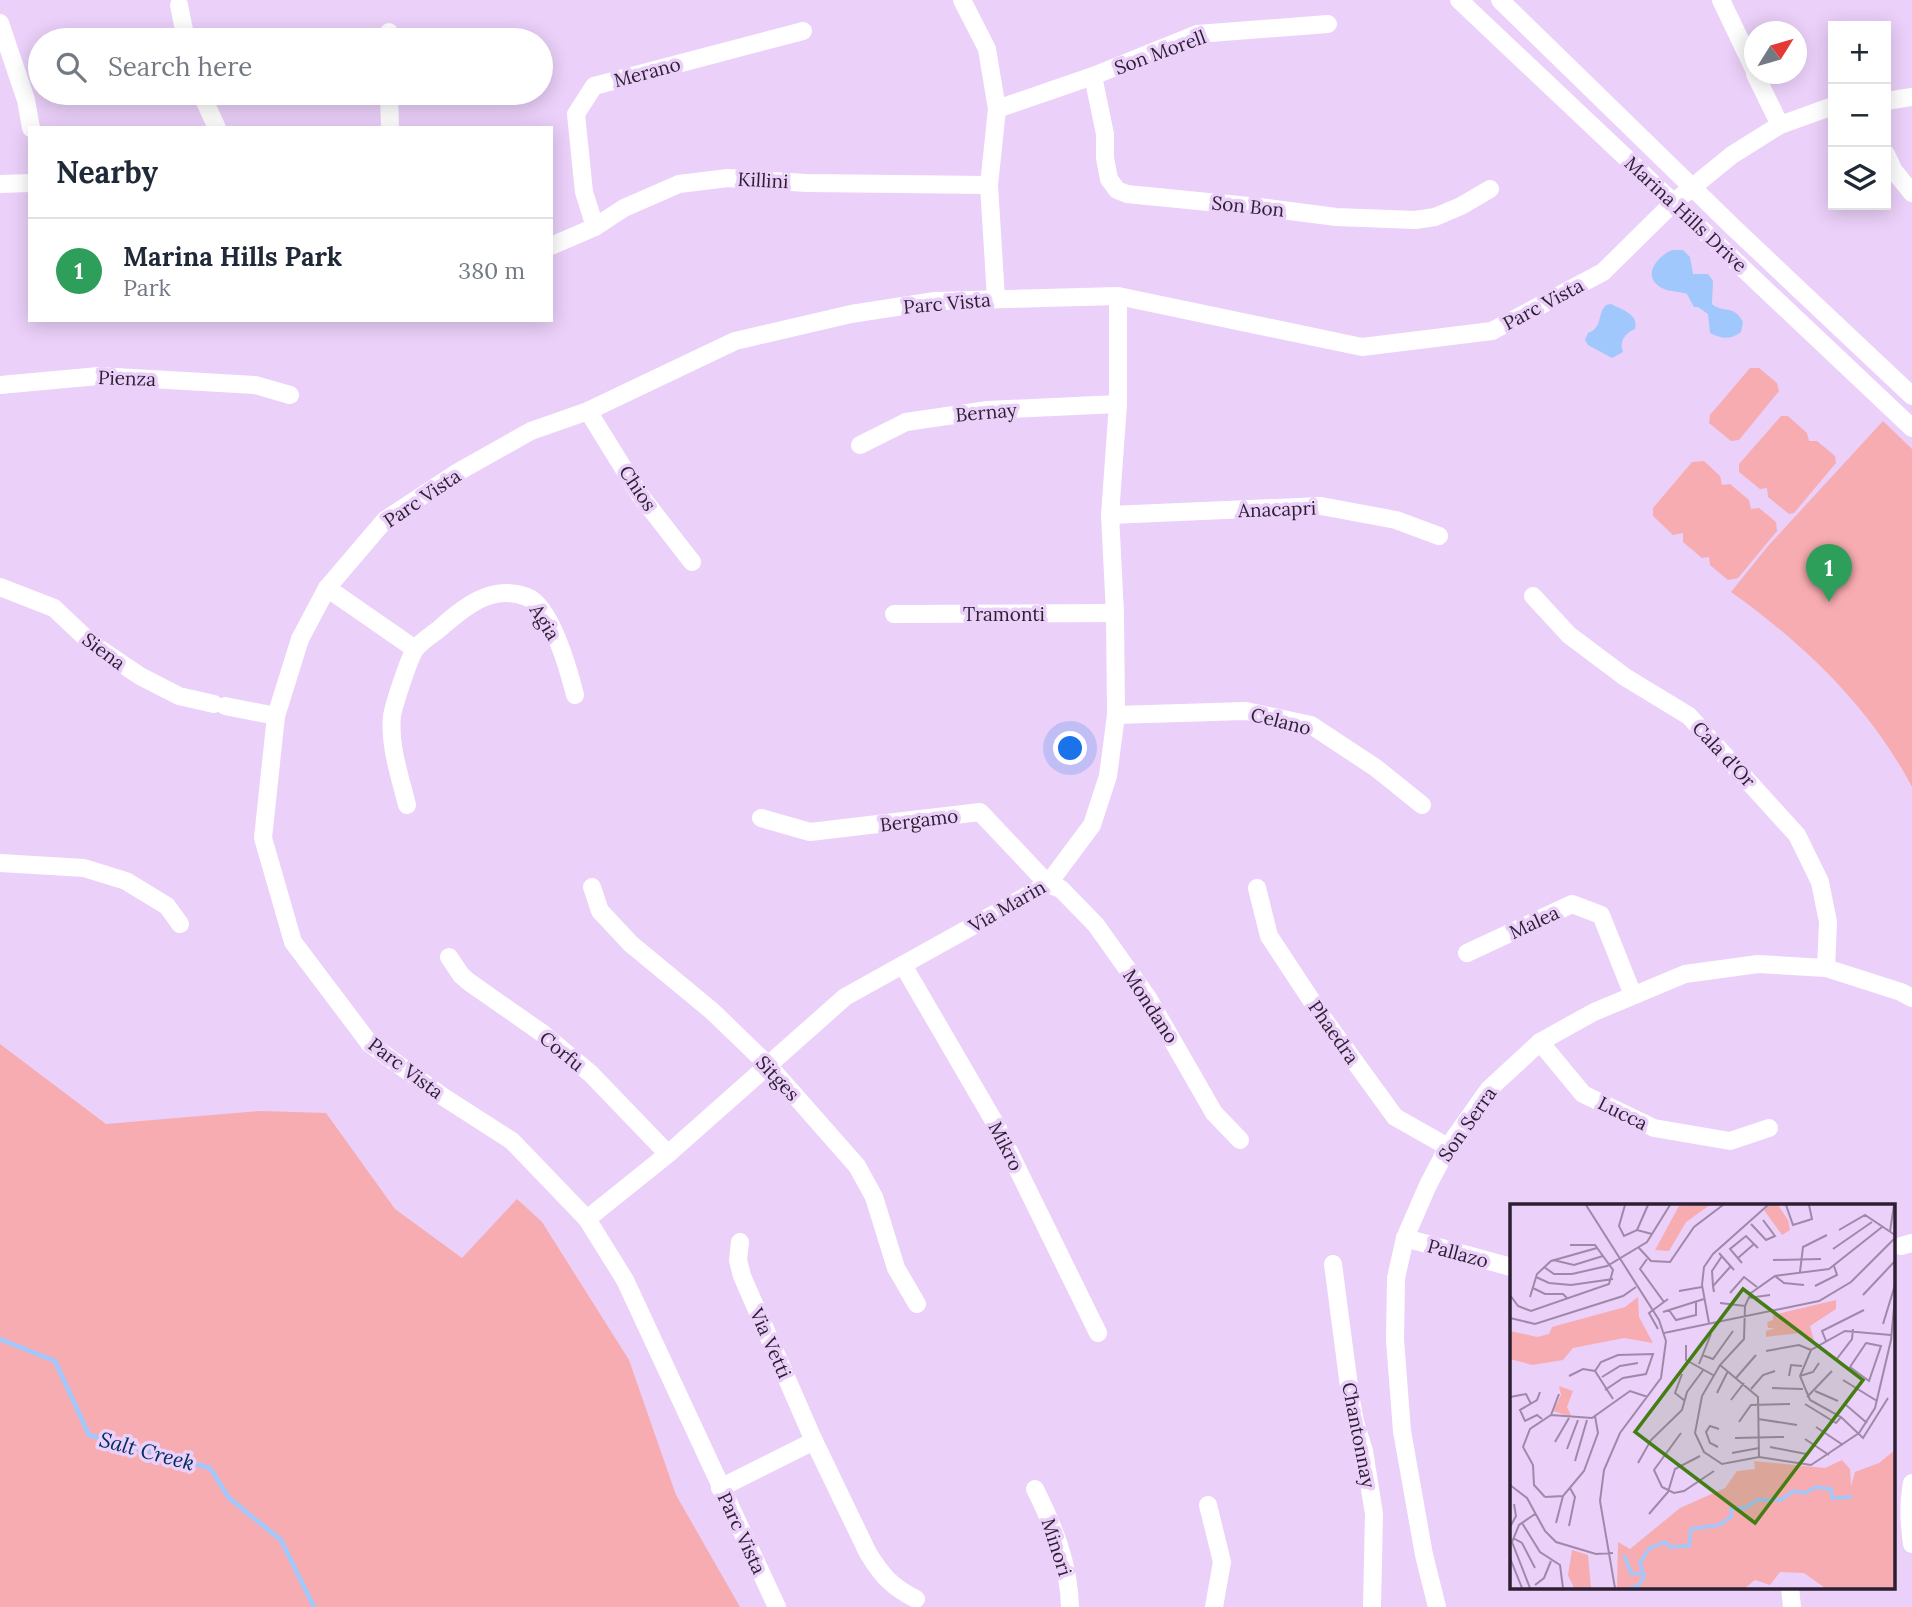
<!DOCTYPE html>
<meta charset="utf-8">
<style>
:root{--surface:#fff;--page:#f2f2f3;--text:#1f2937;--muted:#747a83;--line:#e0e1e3;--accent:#457d15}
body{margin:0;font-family:Lora,serif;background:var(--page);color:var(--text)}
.controls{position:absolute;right:21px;top:21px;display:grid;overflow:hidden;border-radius:0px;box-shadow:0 4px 18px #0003}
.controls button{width:63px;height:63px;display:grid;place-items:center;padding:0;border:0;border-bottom:2px solid var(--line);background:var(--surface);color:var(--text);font:35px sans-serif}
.compass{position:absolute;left:1744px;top:21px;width:63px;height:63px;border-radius:50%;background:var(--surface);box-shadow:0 4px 18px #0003;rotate:53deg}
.you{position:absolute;left:1071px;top:749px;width:24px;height:24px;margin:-18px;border:5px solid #fff;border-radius:50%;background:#1a73e8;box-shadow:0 0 0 10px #1a73e833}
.badge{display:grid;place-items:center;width:46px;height:46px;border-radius:50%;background:var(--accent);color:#fff;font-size:23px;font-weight:700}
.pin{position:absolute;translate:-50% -58px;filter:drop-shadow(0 2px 4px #0008)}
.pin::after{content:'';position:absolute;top:37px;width:24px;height:21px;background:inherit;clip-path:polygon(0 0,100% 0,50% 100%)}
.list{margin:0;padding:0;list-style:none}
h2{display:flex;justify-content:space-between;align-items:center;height:91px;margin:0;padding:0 28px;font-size:30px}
h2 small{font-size:23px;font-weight:400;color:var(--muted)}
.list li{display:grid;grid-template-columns:46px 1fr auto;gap:21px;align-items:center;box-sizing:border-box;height:105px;padding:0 28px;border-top:2px solid var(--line)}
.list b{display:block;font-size:26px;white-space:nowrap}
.list p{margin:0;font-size:23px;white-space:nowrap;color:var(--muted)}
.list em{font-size:23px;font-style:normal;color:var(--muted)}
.icon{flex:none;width:38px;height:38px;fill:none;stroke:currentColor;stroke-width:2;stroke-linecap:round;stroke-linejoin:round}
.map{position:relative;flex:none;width:1912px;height:1607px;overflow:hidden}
.search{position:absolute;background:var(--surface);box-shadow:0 4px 18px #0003;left:28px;top:28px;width:525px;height:77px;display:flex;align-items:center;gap:18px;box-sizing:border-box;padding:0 24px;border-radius:38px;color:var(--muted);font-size:26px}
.panel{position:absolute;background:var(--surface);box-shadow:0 4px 18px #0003;left:28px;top:126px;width:525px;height:196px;border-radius:0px}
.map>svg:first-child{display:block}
</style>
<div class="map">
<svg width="1912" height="1607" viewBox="0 0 1912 1607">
<rect width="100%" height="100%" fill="#ebd0f9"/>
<g fill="#f7acb1">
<path d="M1750 368H1759L1777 383 1779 391 1739 440 1731 441 1709 423 1710 415Z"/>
<path d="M1781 416H1788L1807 433 1809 441H1817L1835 456 1836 463 1794 513 1789 514 1768 497 1767 488 1760 489 1739 472V464Z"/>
<path d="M1883 421 1912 449V787C1870 707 1804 644 1731 592L1768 546Z"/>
<path d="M1704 461 1720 476 1722 485 1730 484 1749 500 1751 509 1759 508 1776 522 1777 531 1738 578 1728 580 1710 565 1709 557 1702 558 1683 542V533L1673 535 1653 516V508L1692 462Z"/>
<path d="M0 1044 106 1124 260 1111 326 1113 395 1209 462 1258 517 1199 542 1222 629 1360 676 1495 740 1607H0Z"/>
</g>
<g fill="#a0c8fc">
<path d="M1672 250H1683L1690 257 1693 274H1708L1713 281 1712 304C1724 314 1734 304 1743 322L1741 332C1730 340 1722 339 1710 333L1708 314 1698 307H1694L1687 294C1679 291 1671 292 1664 289 1640 278 1656 257 1672 250Z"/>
<path d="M1611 304C1622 310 1639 314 1635 329 1625 333 1619 341 1623 352L1612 358 1588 345 1585 340 1588 333C1603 328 1597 314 1606 305Z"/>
</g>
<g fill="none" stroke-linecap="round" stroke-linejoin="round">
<path stroke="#a0c8fc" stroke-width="4.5" d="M0 1339 55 1361 89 1435 210 1468 229 1498 281 1540 314 1607"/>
<g stroke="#fff" stroke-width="18">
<path d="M962 0 987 49 997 109 989 185 996 298"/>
<path d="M1459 0 1912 428"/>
<path d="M1500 0 1734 228 1912 396"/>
<path d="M1721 0 1755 71"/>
<path d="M179 5 186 40"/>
<path d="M0 23 26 100 31 128"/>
<path d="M389 32V40"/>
<path d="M1755 74 1780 125"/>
<path d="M1093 76 1105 134V158L1109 179 1117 190 1127 194 1259 207 1336 217 1415 220 1435 217 1461 206 1490 189"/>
<path d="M201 93 217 128"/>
<path d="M389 93 390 128"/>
<path d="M1886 101 1912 97"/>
<path d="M997 109 1093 76 1197 34 1328 24"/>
<path d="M1886 154 1894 171 1912 193"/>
<path d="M0 184 30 183"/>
<path d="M595 227 584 192 576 114 594 86 803 31"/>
<path d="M551 246 595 227 624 208 679 184 728 178 807 183 989 185"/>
<path d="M0 385 98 376 255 385 290 395"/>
<path d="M588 411 640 495 692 562"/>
<path d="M860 445 906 422 988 410 1118 404"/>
<path d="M1110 515 1321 506 1396 520 1439 536"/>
<path d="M0 587 54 608 91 643 140 676 179 696 214 704"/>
<path d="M327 588 415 649"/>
<path d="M1533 596 1569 635 1625 677 1689 716 1797 835 1820 882 1828 922 1826 968"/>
<path d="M894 614 1115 613"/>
<path d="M225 706 276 716"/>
<path d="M1116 715 1246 711 1311 725 1376 768 1422 805"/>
<path d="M407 805C400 776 389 746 392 716 394 704 408 662 414 651 419 643 430 636 438 630 463 608 491 583 527 597 551 606 569 671 575 695"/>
<path d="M761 818 810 832 980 812 1048 884 1061 889 1096 925 1148 998 1214 1113 1240 1140"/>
<path d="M0 863 84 868 126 881 167 906 180 924"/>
<path d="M592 887 600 911 631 944 712 1011 768 1065 857 1166 874 1197 896 1268 917 1304"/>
<path d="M1257 888 1269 936 1323 1018 1395 1117 1448 1147"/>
<path d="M1467 953 1572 904 1601 915 1633 995"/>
<path d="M449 957 461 975 469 982 542 1033 591 1074 668 1154"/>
<path d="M903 965 995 1123 1098 1333"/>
<path d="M1540 1042 1583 1094 1654 1128 1730 1141 1769 1128"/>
<path d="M587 1219 668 1154 845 997 1048 884 1092 825 1108 776 1116 715 1115 613 1110 515 1118 404V296"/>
<path d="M1405 1238 1511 1267"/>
<path d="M740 1242 738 1260 742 1276 814 1441 868 1553C882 1576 892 1587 916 1599"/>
<path d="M1901 1246 1912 1243"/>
<path d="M1333 1264 1350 1394 1355 1422 1364 1451 1374 1514 1372 1607"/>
<path d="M1912 1483C1908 1503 1909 1523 1912 1544"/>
<path d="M720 1488 814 1441"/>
<path d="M1035 1489C1054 1527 1069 1564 1070 1607"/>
<path d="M1208 1505 1222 1562 1214 1607"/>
<path d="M1790 1588 1792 1607"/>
<path d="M777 1607 625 1280 587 1219 512 1141 442 1096 370 1044 293 942 263 838 276 716 300 639 327 588 385 520 458 472 531 431 588 411 735 341 851 314 935 301 1118 296 1362 347 1492 331 1603 272 1673 203 1732 155 1780 125 1833 106"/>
<path d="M1437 1607 1424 1555 1402 1431 1395 1340 1396 1278 1405 1238 1428 1185 1448 1147 1489 1089 1540 1042 1594 1012 1685 974 1758 964 1826 968 1901 992 1912 998"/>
</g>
</g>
<g text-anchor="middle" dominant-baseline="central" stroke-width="7" stroke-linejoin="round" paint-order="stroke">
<g font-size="19" fill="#2c1f32" stroke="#ebd0f9">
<text transform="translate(1160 52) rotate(-20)">Son Morell</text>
<text transform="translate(647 72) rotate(-15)">Merano</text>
<text transform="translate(763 180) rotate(3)">Killini</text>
<text transform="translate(1248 206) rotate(6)">Son Bon</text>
<text transform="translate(1686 214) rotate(43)">Marina Hills Drive</text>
<text transform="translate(947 303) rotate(-5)">Parc Vista</text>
<text transform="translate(1543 304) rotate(-28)">Parc Vista</text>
<text transform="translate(127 378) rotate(2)">Pienza</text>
<text transform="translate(986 412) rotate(-5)">Bernay</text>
<text transform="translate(638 488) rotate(56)">Chios</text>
<text transform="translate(422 498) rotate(-34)">Parc Vista</text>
<text transform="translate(1277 509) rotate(-2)">Anacapri</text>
<text x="1004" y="614">Tramonti</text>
<text transform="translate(545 622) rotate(58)">Agia</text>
<text transform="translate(104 651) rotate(37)">Siena</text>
<text transform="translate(1281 721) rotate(14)">Celano</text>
<text transform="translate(1724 754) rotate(47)">Cala d'Or</text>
<text transform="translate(919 820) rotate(-7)">Bergamo</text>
<text transform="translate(1007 906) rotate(-30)">Via Marin</text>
<text transform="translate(1534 922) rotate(-25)">Malea</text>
<text transform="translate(1151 1006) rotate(57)">Mondano</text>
<text transform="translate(1334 1032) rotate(55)">Phaedra</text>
<text transform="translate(562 1051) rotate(39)">Corfu</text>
<text transform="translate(406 1068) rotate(37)">Parc Vista</text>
<text transform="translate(778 1078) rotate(47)">Sitges</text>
<text transform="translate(1623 1113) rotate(26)">Lucca</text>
<text transform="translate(1467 1124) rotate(-55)">Son Serra</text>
<text transform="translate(1006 1146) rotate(63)">Mikro</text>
<text transform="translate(1458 1253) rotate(15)">Pallazo</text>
<text transform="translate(771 1343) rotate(66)">Via Vetti</text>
<text transform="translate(1359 1435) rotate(79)">Chantonnay</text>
<text transform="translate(742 1533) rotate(65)">Parc Vista</text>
<text transform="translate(1057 1547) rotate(72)">Minori</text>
</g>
<g font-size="21" font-style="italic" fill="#002e61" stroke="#ebd0f9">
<text transform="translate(147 1451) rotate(15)">Salt Creek</text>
</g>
</g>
<g transform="translate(1510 1204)">
<rect width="385" height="385" fill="#ebd0f9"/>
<path d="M200 1 176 18 159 47 145 46 169 2ZM260 1H268L278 16 280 26 272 31 254 6ZM128 93 129 113 143 139 114 134 63 144 53 156 22 161 0 155V127L27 133 39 130 42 123 115 103ZM326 96V105L300 122 305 140 290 129 256 133V127L265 124H258L257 118 263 116V111ZM49 182 63 187 57 203 62 213 43 207 51 191ZM385 246V384H315L294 369 270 368 260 381 245 376 235 384H107L108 338 120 345 170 304 215 284 227 267 245 265 244 257 315 264 332 256 340 265 341 282 345 268 369 259ZM62 346 78 351 81 384H64L58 371Z" fill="#f7acb1"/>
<path fill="none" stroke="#a0c8fc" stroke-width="3.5" d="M114 351 121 369 131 370M119 384 128 382 134 373 130 358 140 344 155 338 160 343 179 342 181 325 209 321 221 313V305L237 303 247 296H271L283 287 295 289 306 283 321 285 322 294 342 293"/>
<path fill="none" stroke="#9f89a9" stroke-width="2" d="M76 1 149 116 156 137 151 174 110 229 94 266 90 297 105 384M115 1 109 22 114 32 127 26 142 30M276 1 283 21 302 15 299 1M241 20 256 36 265 32 253 16M372 23 319 65 265 72 241 89 235 102 234 135 210 161 192 192 185 229 194 248 212 260 249 253 301 261 349 229 365 204 381 136 385 93M127 26 138 1M329 26 355 11 385 31M380 27 384 1M129 44 141 57 160 58 184 23 213 1M323 45 362 18M209 49 224 66M228 54 244 40M137 55 130 65 154 98M43 56 64 61 93 52M263 56 311 55M232 59 220 45 236 32 248 44M34 63 44 70H62L97 62 137 38 160 1M290 68 293 43 317 31M265 72 274 79 294 81M26 73 39 79 61 81 103 75M203 82 202 67 212 52M305 82 327 71 324 62M23 84 35 90H53L58 95M169 87 192 83M204 88 203 82 221 62M220 89 234 73 247 83M0 91 8 102 21 107 99 80 103 66 85 41H60M353 91 385 57M20 93 27 70 41 57 87 44M238 94 260 91M210 99 235 102M159 106 166 116 186 111V98M153 108 194 95M0 114 25 120 113 92 126 83M199 119 192 81 194 63 203 50 258 1M373 120 385 81M148 125 139 109 158 95M154 129 309 97 341 78 385 34M316 137 312 127 354 106M356 139 371 142 359 177 340 163ZM176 141V156L203 171M256 147 289 141 301 146M192 151 203 155 223 127M326 156 342 135 343 125M189 160 201 130M210 161 248 193 249 253M85 167 91 158 108 151 143 150 136 170 113 174 95 186M172 170 165 189 175 197M59 172 73 165 85 167 103 195M279 172 281 161 292 162M290 172 303 168 309 159M92 173 110 162 128 159M226 174 246 151M333 176 367 197M262 184 293 185M241 185 253 171 265 167M305 187 328 197M30 188 27 196 10 206 15 217 27 211 32 215M207 189 218 167M0 193 16 190 21 200M297 193 322 167M378 194 353 234 331 213 300 196 290 172 301 146 335 127 381 131M221 196 234 179M295 200 326 219 331 213M336 201 357 219M41 211 49 190M248 215 287 221M229 218 241 201 280 200M306 223 333 241M171 229 144 266 152 283 164 289 174 287 204 267M225 234 274 233M295 235 319 251M45 238 59 214M208 243 200 239 196 228 200 222 209 225M260 243 296 250M57 245 68 216M222 249 249 244M65 257 77 216M128 259 141 236 172 206 177 188 194 165M0 281 17 294 35 327 46 338 86 350 103 349M35 293 24 281 23 261 13 243 20 225 41 211 82 214 120 187 138 193M35 293 53 292 74 267 88 229 85 212M139 310 158 288 165 265 190 252M12 319 30 348 50 361 53 384M46 319 53 292M59 322 65 293 60 284M0 323 6 312 4 300M3 334 12 339 25 364M0 354 12 384M25 381 34 374 41 357M20 384 2 338 9 321 25 310"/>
<path fill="#457d15" fill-opacity="0.15" stroke="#457d15" stroke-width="3.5" d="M233 85 353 176 245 319 125 228Z"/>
<rect width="385" height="385" fill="none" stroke="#2c1f32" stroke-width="3.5"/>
</g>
</svg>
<div class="controls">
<button>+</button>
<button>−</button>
<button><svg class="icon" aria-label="layers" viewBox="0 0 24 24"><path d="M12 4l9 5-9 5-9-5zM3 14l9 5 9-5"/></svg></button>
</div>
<svg class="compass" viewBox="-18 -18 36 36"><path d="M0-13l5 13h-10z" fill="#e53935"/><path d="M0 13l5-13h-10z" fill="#747a83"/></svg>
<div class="you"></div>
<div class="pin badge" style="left:1829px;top:602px;background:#2e9e5b">1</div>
<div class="search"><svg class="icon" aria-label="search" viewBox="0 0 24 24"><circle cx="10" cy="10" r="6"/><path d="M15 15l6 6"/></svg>Search here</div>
<section class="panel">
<h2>Nearby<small></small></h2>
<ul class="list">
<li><span class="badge" style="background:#2e9e5b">1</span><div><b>Marina Hills Park</b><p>Park</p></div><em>380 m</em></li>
</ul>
</section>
</div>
